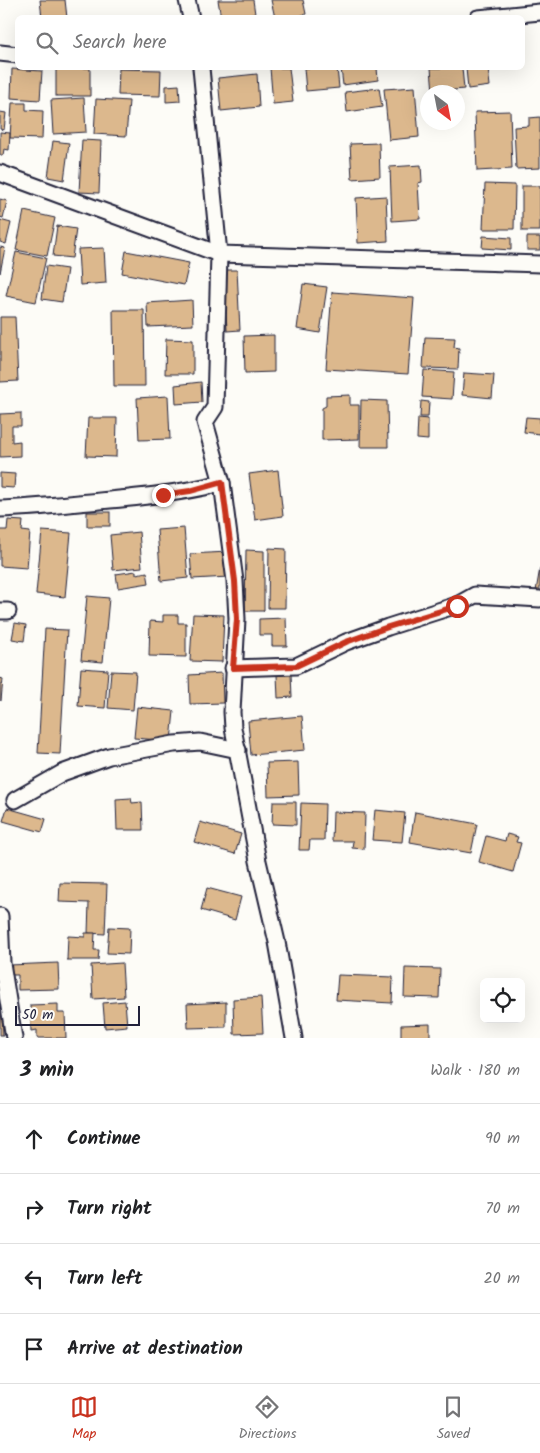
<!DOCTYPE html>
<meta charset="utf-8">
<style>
:root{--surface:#fff;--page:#f2f2f2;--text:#202124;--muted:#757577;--line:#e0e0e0;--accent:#c8321e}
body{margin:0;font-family:Kalam,sans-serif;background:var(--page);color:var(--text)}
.controls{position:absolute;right:15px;bottom:15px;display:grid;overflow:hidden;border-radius:8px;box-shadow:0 5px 20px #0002}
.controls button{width:45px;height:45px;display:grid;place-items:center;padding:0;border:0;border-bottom:1px solid var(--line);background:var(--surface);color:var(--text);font:25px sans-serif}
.compass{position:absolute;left:420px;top:85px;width:45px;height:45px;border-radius:50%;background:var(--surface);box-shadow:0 5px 20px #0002;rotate:148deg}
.scale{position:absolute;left:15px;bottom:12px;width:125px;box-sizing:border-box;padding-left:5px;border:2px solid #22223b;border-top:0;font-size:14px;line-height:18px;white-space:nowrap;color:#22223b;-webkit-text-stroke:4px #fdfcf7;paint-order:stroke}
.stop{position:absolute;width:15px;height:15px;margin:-11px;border:4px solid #c8321e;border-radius:50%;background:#fff}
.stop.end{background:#c8321e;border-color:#fff;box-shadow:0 1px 5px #0008}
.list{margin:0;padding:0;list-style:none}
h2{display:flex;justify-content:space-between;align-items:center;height:65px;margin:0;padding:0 20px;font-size:21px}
h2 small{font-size:16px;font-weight:400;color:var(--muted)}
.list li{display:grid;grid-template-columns:32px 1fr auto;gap:15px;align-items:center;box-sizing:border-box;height:70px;padding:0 20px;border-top:1px solid var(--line)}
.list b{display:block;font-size:19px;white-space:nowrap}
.list em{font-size:16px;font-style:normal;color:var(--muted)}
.icon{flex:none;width:28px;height:28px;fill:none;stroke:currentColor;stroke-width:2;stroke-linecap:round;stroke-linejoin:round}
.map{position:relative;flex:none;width:540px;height:1038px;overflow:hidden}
.search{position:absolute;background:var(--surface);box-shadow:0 5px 20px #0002;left:15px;right:15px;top:15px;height:55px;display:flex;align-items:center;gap:12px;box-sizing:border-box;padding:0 18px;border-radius:8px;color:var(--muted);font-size:19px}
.sheet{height:345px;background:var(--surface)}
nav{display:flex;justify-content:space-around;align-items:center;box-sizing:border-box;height:70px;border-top:1px solid var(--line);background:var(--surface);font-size:14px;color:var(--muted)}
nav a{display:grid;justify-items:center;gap:2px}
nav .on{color:var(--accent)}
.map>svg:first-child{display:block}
</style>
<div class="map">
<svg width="540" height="1038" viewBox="0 0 540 1038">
<rect width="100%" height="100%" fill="#fdfcf7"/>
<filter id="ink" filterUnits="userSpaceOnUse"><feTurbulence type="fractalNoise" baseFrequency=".02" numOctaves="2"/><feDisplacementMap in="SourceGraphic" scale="10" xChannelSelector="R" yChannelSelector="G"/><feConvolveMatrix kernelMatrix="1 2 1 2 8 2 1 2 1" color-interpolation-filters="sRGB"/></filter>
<g filter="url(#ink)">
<g fill="#dcb88d" stroke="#22223b">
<path d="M40 0H65L67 18H42Z"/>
<path d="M218 0H253L255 14 221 18Z"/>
<path d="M271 0H303L306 14 292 18H275Z"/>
<rect x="56" y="68" width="34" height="28"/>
<path d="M270 68H289L293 102 273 104Z"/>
<path d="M304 68H337L339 88 306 91Z"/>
<path d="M341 68H377L378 80 343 85Z"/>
<path d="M431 68H462L464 89 433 92Z"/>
<path d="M466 68H488L490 86 468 89Z"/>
<path d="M12 69 42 71 40 100 11 98Z"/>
<path d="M119 69 161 70 160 96 118 95Z"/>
<path d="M257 74 259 107 221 111 218 78Z"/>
<path d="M179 85 180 101 166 102V86Z"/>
<path d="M415 87 419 137 389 140 384 89Z"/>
<path d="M379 88 382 107 347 112 345 92Z"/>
<path d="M84 98 86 132 53 134 51 100Z"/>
<path d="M96 99 129 101 126 136 94 134Z"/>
<path d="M12 103H26V110L43 111 42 139 10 138Z"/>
<path d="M510 111 512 169 477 171 475 112Z"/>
<path d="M0 112 6 113 4 130 0 129Z"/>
<path d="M540 117V168L516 169 514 127 529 126V118Z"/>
<path d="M0 132 10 133 9 150 4 149 3 155H0Z"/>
<path d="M82 140 101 141 99 193 79 192Z"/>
<path d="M53 141 69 143 64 180 48 177Z"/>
<path d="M379 143 380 177 352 179 350 144Z"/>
<path d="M421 165 422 182 418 183 420 219 392 221 390 167Z"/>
<path d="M485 184 515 185 514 229H483Z"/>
<rect x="522" y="186" width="18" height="45"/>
<path d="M386 196 388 241 358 243 356 198Z"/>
<path d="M0 199 7 201 3 218 0 217Z"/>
<path d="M24 211 55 218 47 256 16 250Z"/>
<path d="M0 220 11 223 6 244 0 242Z"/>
<path d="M57 226 76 229 72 258 53 256Z"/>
<path d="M483 236 511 238V250L482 248Z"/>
<rect x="527" y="237" width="13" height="13"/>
<path d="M0 247 5 248 0 273Z"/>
<path d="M104 248 106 283 80 285 78 249Z"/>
<path d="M126 251 189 263 184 285 122 273Z"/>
<path d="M16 252 46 258 36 302 6 296Z"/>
<path d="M46 266 67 269 62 302 42 299Z"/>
<path d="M224 270H237L240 330 227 331Z"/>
<path d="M303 284 327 287 320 333 297 329Z"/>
<path d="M332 292 414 298 408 374 326 369Z"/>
<path d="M192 300 193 325 148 327 147 303Z"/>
<path d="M113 310H144L145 386H114Z"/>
<path d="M0 317H15L18 381 0 382Z"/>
<path d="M274 335V372L245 373 244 336Z"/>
<path d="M425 337 455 338 454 347 459 348 458 369 423 368Z"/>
<path d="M166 339 193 340V374H165Z"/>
<path d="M424 370 454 372 452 399 422 397Z"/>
<path d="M464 373 494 375 492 398 462 395Z"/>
<path d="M201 382 202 402 176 404 175 385Z"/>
<path d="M350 395V405H359V439L322 440V408L326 406V396Z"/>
<path d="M168 396 170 439 139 440 137 398Z"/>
<path d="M361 400 387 401 388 447H360Z"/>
<path d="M421 401 429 402 428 417H420Z"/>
<path d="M21 413V426H12V442L20 441V456L0 457V414Z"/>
<path d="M526 417 540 418V434L524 432Z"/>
<path d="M88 418H117L116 457 86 456Z"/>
<path d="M418 418 428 419V440L417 439Z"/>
<path d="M278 470 283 516 255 520 249 474Z"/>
<path d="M0 473 15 474 14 488 0 487Z"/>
<rect x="87" y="512" width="23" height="14"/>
<path d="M8 520 23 521 22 531 30 532 27 568 0 566V530H7Z"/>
<path d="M184 528 188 578 161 581 157 530Z"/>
<path d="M42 531 71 533 65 597 36 594Z"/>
<path d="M139 532 142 567 113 570 110 535Z"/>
<path d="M269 548 286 549 285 608H268Z"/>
<path d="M246 550 264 551V611H245Z"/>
<path d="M228 552 229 577 192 579 190 554Z"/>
<path d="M540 568V592L536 591Z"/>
<path d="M136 571V574L147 572 149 583 118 588 116 574Z"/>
<path d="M87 596 109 598 103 662 81 660Z"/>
<path d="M193 614 224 615 222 662 190 661Z"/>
<path d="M163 615H178V623H186V657L149 656 150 621 163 622Z"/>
<path d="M286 618 287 646H272V635H259V619Z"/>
<path d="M15 623 26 625 24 641 12 639Z"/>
<path d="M45 629 67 630 60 754 38 753Z"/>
<path d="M81 668 108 670 105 708 78 706Z"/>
<path d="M111 671 136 672 133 710 108 708Z"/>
<path d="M222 673 223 703 190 704 189 675Z"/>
<path d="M291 674 292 697 278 698 277 675Z"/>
<path d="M0 678 3 679 1 701 0 700Z"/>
<path d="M137 707 174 711 171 741 134 738Z"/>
<path d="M302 716 305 750 251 755 248 721Z"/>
<path d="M298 762 299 795 268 796 267 763Z"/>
<path d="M131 798 132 803 142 802 143 830H117L116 799Z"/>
<path d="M273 802H296V825L272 824Z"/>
<path d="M301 803 325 804 324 840H310L309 850H299Z"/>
<path d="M7 808 46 819 42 832 3 821Z"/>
<path d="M375 810 405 813 402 842 372 840Z"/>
<path d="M333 812 365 813 364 849 352 848 353 841H332Z"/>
<path d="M415 812 477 824 471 853 410 842Z"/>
<path d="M200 822 241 834 235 854 194 842Z"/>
<path d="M507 834 518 837 516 842 521 843 513 872 479 862 486 836 505 841Z"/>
<path d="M60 883 107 884 105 934 88 933 89 903 59 902Z"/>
<path d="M207 888 241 897 235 920 201 910Z"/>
<path d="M109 927 130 928 129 954 107 953Z"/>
<path d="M85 933H95L94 950H99L98 960H67L68 936 85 937Z"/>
<path d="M58 963 59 989 18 990V975H10L9 965Z"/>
<path d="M122 963 124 997 93 999 91 965Z"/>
<path d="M405 968 440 969 439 998 404 997Z"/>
<path d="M338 975 393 977 392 1003 336 1000Z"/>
<path d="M261 997 263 1033 234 1034 233 999Z"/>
<path d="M125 1001 127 1026 105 1028 103 1003Z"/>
<path d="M226 1002V1027L188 1028 187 1004Z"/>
<path d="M58 1004V1013H65L66 1038H37V1030L31 1031 30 1005Z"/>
<path d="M0 1013H2L3 1035H0Z"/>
<path d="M430 1024V1038H401V1025Z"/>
</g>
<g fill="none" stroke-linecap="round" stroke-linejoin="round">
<g stroke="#22223b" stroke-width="19">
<g id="minor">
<path d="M187 0 191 18"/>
<path d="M478 18 540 12"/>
<path d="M0 53 18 55"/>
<path d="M201 68 219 254 215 407 205 422 222 483 235 581 237 619 232 712 233 728 258 861 277 942 294 1038"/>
<path d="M0 173 219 254 540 264"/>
<path d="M0 509C34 508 67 504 100 501 142 497 182 493 222 483"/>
<path d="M0 611H8"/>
<path d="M233 668 296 666 346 642 388 627 457 605 475 595 540 599"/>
<path d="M15 800 62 773 109 756 174 744 200 742 238 750"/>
<path d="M0 916 2 963 14 1038"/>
</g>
</g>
<use href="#minor" stroke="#fdfcf7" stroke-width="15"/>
</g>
</g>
<g fill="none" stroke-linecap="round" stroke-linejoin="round" filter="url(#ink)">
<path stroke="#c8321e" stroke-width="6" d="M163 495 190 491 222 482 235 581 237 619 233 668 296 666 346 642 388 627 457 606"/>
</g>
</svg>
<div class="controls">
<button><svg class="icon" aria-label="locate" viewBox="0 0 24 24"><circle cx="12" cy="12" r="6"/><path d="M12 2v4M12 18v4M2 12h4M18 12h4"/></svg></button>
</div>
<svg class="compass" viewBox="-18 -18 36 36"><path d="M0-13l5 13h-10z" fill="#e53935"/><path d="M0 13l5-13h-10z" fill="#757577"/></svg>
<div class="scale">50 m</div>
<div class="stop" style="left:457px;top:606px"></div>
<div class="stop end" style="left:163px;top:495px"></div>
<div class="search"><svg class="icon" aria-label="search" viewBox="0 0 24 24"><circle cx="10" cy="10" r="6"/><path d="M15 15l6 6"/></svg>Search here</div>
</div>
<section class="sheet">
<h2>3 min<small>Walk · 180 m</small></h2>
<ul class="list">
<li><svg class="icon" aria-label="ahead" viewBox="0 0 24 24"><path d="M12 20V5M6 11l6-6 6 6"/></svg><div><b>Continue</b></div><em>90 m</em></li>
<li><svg class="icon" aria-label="right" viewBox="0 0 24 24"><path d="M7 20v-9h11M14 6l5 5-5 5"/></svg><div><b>Turn right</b></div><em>70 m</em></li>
<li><svg class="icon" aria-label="left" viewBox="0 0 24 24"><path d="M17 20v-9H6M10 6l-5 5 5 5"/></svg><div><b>Turn left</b></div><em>20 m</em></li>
<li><svg class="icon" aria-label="arrive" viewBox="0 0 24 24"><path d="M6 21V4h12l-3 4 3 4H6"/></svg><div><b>Arrive at destination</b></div></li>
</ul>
</section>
<nav>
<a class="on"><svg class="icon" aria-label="map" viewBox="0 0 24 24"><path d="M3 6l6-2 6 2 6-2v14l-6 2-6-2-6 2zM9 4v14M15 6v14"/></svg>Map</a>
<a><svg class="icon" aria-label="directions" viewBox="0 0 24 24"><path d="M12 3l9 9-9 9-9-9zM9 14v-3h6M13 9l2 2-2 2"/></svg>Directions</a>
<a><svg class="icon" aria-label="saved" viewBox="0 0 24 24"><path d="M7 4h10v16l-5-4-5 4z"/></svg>Saved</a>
</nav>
